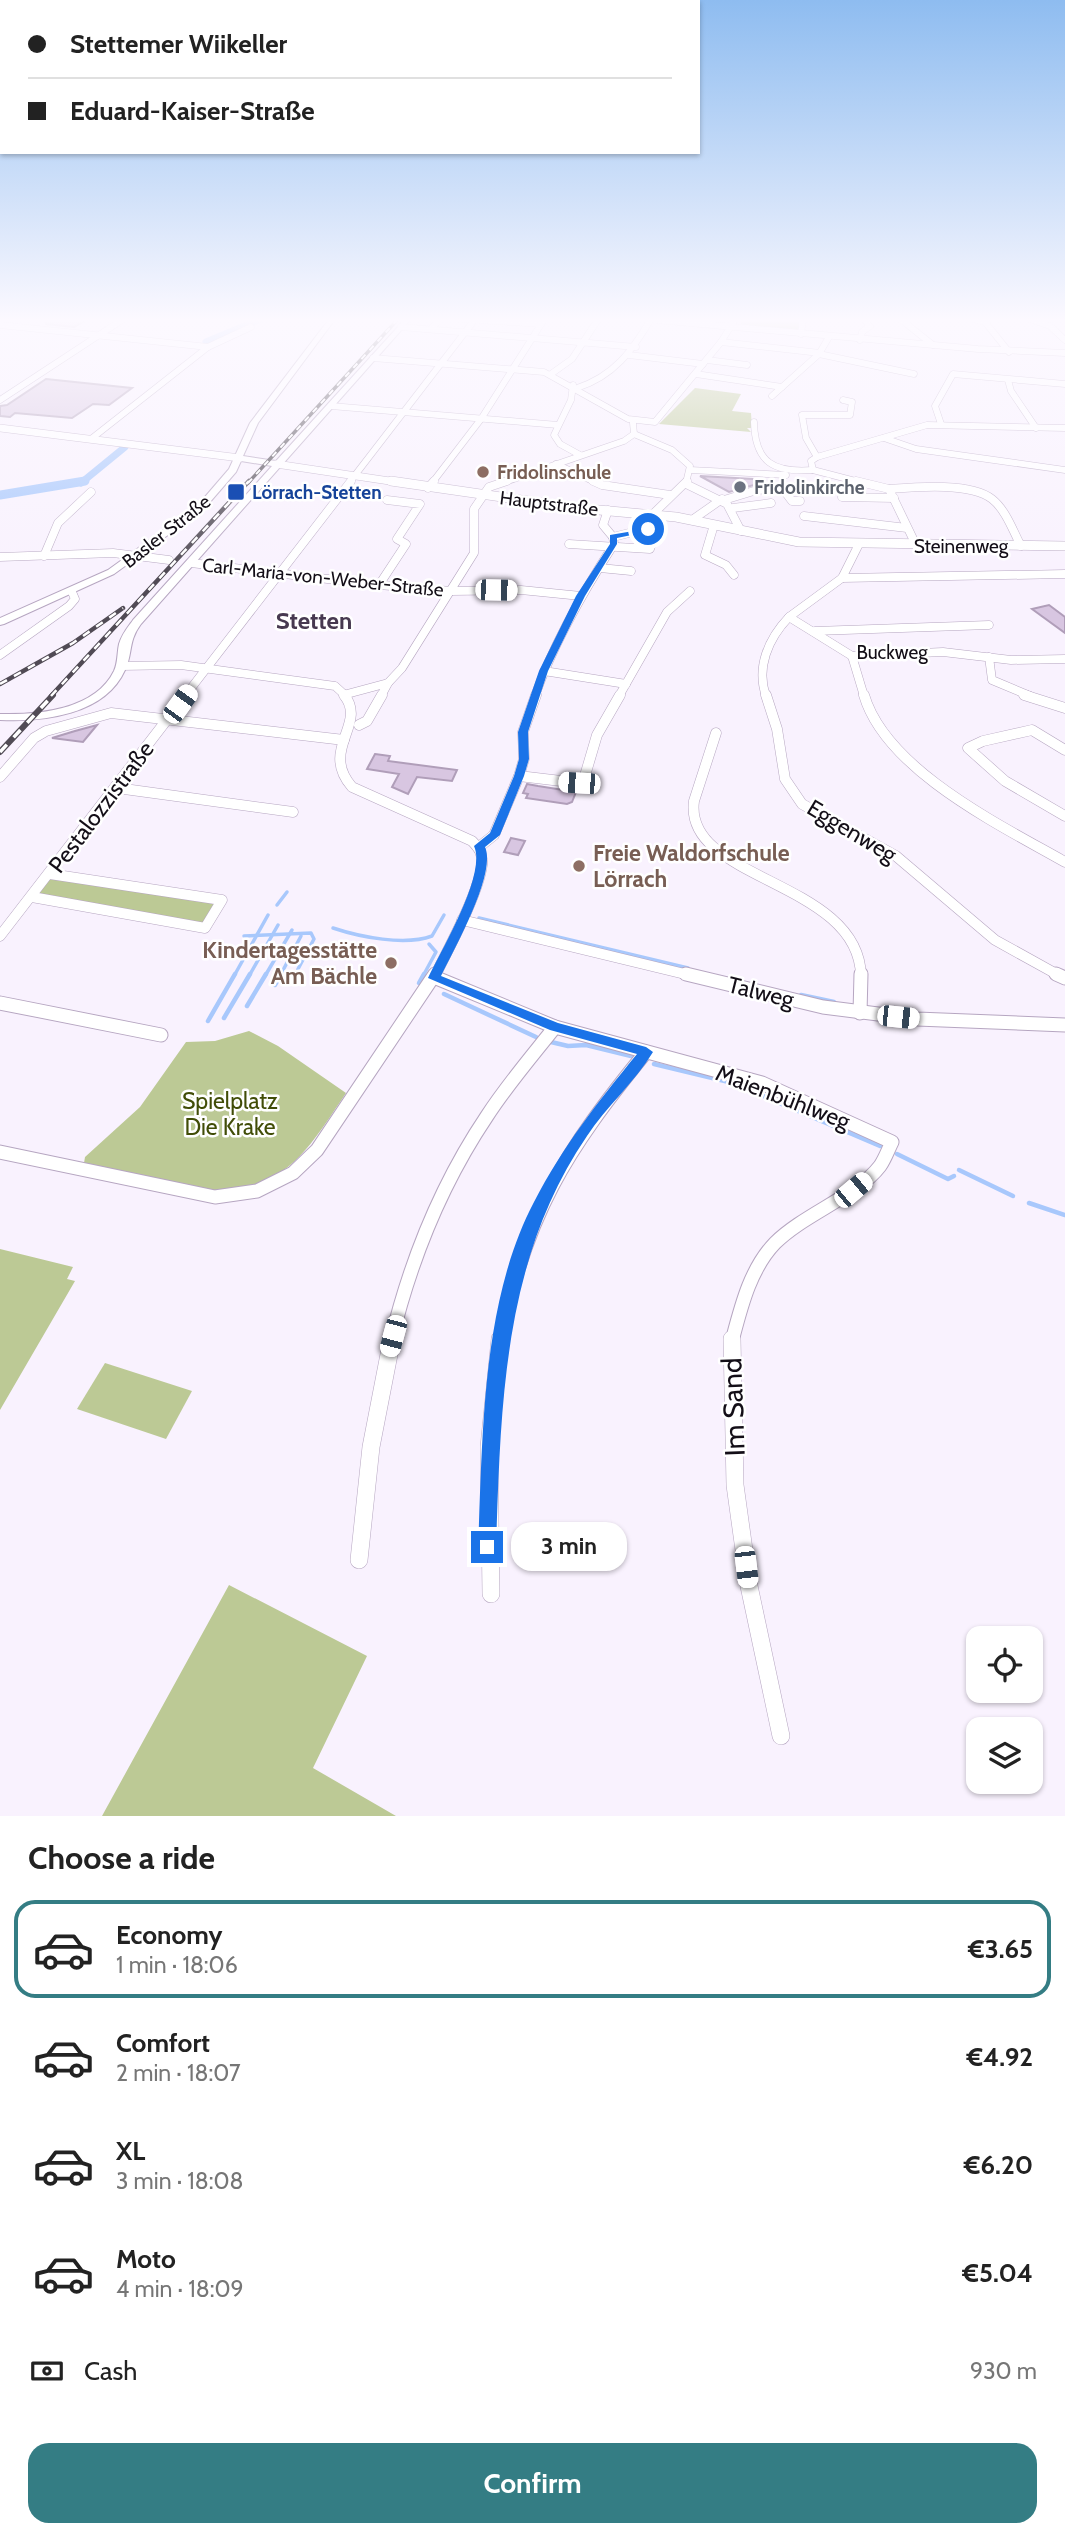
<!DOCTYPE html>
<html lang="en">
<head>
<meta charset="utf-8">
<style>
  :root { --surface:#fff; --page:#f2f2f2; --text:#222; --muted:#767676; --line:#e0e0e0; --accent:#347d84 }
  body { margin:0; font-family:Cabin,sans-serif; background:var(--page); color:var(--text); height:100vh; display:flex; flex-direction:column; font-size:26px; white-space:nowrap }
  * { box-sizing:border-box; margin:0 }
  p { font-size:23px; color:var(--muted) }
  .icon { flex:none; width:38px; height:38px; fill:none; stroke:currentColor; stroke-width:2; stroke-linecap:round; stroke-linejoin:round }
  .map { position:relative; height:1816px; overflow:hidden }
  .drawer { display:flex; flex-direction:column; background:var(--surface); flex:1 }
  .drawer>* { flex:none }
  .hud { position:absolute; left:0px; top:0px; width:700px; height:154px; box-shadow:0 2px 5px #0004; display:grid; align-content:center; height:154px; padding:0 28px; background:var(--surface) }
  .fabs { position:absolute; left:966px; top:1626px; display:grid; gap:14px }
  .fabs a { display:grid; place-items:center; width:77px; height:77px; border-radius:14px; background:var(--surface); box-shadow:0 2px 5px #0004; font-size:35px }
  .end { position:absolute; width:32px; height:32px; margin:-16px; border:9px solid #1a73e8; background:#fff; box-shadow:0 0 0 4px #fff }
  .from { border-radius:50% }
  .bubble { position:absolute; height:49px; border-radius:21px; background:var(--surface); box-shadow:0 2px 5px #0004; font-size:23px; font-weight:800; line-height:49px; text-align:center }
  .car { position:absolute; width:21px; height:42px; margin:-21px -10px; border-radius:9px; box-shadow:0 0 5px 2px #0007; background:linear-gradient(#fff 24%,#345 0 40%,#fff 0 76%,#345 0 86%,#fff 0) }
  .hud b { display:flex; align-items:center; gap:24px; height:66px; font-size:26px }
  .hud b+b { border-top:2px solid var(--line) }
  .hud i { width:18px; height:18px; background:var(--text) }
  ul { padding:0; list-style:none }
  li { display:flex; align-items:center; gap:21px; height:98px; margin:0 14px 10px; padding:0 14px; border:4px solid transparent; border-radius:21px }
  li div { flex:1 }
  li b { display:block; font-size:26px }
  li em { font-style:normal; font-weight:800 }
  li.on { border-color:var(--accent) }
  li>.icon { width:63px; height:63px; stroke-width:1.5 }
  h2 { padding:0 28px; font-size:32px; line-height:84px }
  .pay { display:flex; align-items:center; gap:18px; height:77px; padding:0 28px; font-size:26px }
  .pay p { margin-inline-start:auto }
  .primary-button { display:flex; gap:14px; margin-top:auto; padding:14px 28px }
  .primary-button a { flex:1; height:80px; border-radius:21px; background:var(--accent); color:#fff; font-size:28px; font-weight:800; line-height:80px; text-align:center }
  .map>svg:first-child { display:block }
</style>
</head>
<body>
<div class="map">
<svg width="1065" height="1816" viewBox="0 0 1065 1816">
  <rect width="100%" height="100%" fill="#f9f2fe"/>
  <g fill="#bcc995">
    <path d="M 741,318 L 801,318 L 800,332 L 741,326 Z"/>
    <path d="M 695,388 L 741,394 L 732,411 L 751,413 L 752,428 L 747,428 L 751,432 L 659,424 Z"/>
    <path d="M 50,874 L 222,900 L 205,928 L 32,897 Z"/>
    <path d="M 249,1031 L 278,1046 L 346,1093 C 309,1148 285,1193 210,1190 L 84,1163 L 85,1157 L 140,1107 L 186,1042 L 215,1041 Z"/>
    <path d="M 0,1249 L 73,1267 L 67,1279 L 75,1281 L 0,1410 Z"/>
    <path d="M 105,1363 L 192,1391 L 166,1439 L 77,1409 Z"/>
    <path d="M 229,1585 L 367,1656 L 313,1768 L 396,1816 L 102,1816 Z"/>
  </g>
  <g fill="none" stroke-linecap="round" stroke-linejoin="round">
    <g stroke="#a8c8fc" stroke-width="3.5">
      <path d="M 277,905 L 287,892"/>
      <path d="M 479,918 L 688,968"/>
      <path d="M 333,928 C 360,937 405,946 432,936 L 444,915"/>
      <path d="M 244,936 L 311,933 L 314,939 L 298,969"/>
      <path d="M 234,976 L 268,915"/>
      <path d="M 249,976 L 278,925"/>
      <path d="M 265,976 L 292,930"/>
      <path d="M 280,976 L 301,936"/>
      <path d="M 423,976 L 436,952 L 429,944"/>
    </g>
    <g stroke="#a8c8fc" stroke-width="4.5">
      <path d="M 419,983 L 424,974"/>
      <path d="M 275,985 L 281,974"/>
      <path d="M 444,994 L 536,1037"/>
      <path d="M 801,995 L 834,1002"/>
      <path d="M 247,1006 L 266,974"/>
      <path d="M 224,1018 L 250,974"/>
      <path d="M 208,1021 L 235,974"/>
      <path d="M 551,1042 L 568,1046 L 586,1045 L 631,1056"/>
      <path d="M 654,1064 L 733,1083 L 880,1146"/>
      <path d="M 897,1154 L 948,1179 L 954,1176"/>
      <path d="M 959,1170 L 1013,1196"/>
      <path d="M 1029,1203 L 1065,1215"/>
    </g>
    <g stroke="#a8c8fc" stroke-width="7">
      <path d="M 206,342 L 263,318"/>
      <path d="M 81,483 L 125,447"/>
    </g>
    <path stroke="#a8c8fc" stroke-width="9" d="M 0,495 L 85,481"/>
  </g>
  <g fill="#d8c6e1" stroke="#b09eb9" stroke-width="2">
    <path d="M 46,318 L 90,318 L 74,327 L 46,324 Z"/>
    <path d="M 46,379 L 132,388 L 109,405 L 93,404 L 72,418 L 15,413 L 10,417 L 0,416 L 0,406 L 7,405 Z"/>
    <path d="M 700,476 L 753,479 L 761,483 L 729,492 Z"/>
    <path d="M 1049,605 L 1065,617 L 1065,633 L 1032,609 Z"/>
    <path d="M 97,725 L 83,742 L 52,738 L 75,731 Z"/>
    <path d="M 375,754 L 390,756 L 388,761 L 457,770 L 452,781 L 417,777 L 408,794 L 392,787 L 399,774 L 367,769 Z"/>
    <path d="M 527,784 L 538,786 L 576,792 L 572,802 L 567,804 L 526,798 L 528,794 L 523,793 Z"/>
    <path d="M 511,838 L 525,841 L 518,855 L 504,852 Z"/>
  </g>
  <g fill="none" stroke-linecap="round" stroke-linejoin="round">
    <defs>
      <g id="minor-far4">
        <path d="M 450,318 L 541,324"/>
        <path d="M 635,318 L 978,349 L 1065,353"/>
        <path d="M 899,318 L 933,345"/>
        <path d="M 970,318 L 985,322 L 1009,352"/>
        <path d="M 1027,318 L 1050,326 L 1065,340"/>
        <path d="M 0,325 L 208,347"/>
        <path d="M 401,327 L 636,347"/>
        <path d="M 431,329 L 441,318"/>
        <path d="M 801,334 L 803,318"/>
        <path d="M 860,340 L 862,332 L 870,326 L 862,318"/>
        <path d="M 721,342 L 820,353"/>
        <path d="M 819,354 L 914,374"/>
        <path d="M 629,355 L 703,364"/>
        <path d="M 373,358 L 544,372 L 628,419 L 655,422 L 721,342 L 736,318"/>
        <path d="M 707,360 L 747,365"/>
        <path d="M 551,374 L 572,359 L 599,318"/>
        <path d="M 696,374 L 782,387"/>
        <path d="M 1008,380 L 1011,391 L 1036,428"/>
        <path d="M 573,385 L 571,400 L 554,435 L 560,444 L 580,455"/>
        <path d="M 577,388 C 614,376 632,351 651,319"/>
        <path d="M 772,396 L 819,354 L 829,337"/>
        <path d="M 0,400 L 125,318"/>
        <path d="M 331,406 L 558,425"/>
        <path d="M 754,422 C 755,463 774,473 813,470"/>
        <path d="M 941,424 L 935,406 L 953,374 L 1065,384"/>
        <path d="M 634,434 L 672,450 L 690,466 L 686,483"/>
        <path d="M 884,438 L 916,449 L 1065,470"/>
        <path d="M 91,439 L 208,347 L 251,327"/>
        <path d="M 817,457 L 806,438 L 802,415 L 850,415 L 852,402 L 843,400"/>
        <path d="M 556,464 L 597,483"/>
        <path d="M 690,470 L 786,475"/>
        <path d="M 813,470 L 811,461 L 817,457 L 927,425 L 1065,428"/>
        <path d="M 813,470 L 863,483"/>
        <path d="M 349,483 L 476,318"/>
        <path d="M 432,483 L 481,419 L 545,318"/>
        <path d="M 502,483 L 624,441 L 634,434 L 633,423"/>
      </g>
      <g id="minor-far3">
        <path d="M 593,481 L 602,485 L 670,495"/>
        <path d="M 856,481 L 889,489 L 916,545"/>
        <path d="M 686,484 L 727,504 L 741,531"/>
        <path d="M 428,488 L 434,481"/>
        <path d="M 783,489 L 792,501 L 800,501"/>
        <path d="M 889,489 C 915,487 971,482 992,499 C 1006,510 1013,531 1021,546"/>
        <path d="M 842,497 L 894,498"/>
        <path d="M 724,500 L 757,490 L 794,487"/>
        <path d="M 733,508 L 771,503"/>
        <path d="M 608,510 L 603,525 L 613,537"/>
        <path d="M 653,514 L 687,481"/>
        <path d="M 804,516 L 907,528"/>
        <path d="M 692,520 L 722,499"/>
        <path d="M 714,525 L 705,555 L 726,565 L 734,575"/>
        <path d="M 613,537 L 653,527"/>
        <path d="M 569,544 L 650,549 C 655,537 653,527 659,515"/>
        <path d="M 858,546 L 842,578 L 789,617 L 852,656 L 943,652 L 1011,660 L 1065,659"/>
        <path d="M 44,556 L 58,523 L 91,492"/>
        <path d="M 0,557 L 113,553 L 169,560"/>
        <path d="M 191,563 L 379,585 L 451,591 L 521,590 L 581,596"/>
        <path d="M 600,568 L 631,571"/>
        <path d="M 842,578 L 1065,574"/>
        <path d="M 379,585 L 406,544 L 397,539 L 420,504 L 387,500"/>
        <path d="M 815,631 L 989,625"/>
        <path d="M 0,655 L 69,606 L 75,599 L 72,592"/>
        <path d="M 852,656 L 864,696"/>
        <path d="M 989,657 L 992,680 L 1030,696"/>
        <path d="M 121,666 L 181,665 L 335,686 L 346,696"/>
        <path d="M 544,671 L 626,684"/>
        <path d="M 347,694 L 388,683 L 402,668 L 474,553 L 474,509 L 489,487 L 507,481"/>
        <path d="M 185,696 L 351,481"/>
        <path d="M 381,696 L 388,683"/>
        <path d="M 535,696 C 554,642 583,592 614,544 L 613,537"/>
        <path d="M 619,696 L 667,612 L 690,591"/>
        <path d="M 766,696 C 756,668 768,639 789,617"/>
      </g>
      <g id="minor-far2">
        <path d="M 344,695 C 368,724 319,749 352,787 L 472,841 C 479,848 483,854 482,865 C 478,895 449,947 435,976"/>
        <path d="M 766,695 L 777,729 L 785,779 L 802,804 L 896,856 L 995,940 L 1060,976"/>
        <path d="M 864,695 C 886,770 1000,825 1065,862"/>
        <path d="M 1024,695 L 1065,708"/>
        <path d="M 359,725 L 367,721 L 382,695"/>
        <path d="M 716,733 L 694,801 C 683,881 859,880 861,976"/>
        <path d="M 1065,750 L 1032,730 L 983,741 L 968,748 L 1005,781 L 1065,816"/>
        <path d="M 519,776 L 578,783 L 584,779 L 597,735 L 620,695"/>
        <path d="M 0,777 L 34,738 L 46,731 L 111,713 L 344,740"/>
        <path d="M 117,788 L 293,812"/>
        <path d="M 479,847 L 494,835 L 519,776 L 524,759 L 523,732 L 536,695"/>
        <path d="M 32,897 L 205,928 L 222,900 L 50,874"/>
        <path d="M 462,920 L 693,976"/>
        <path d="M 0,936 L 186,695"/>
      </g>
      <g id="minor-far1">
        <path d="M 686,974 L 823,1007 L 917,1019 L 1065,1025"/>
        <path d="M 1056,974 L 1065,978"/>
        <path d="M 434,977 L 555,1027 L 762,1083 L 892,1142 C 888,1150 885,1159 880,1166 C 857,1196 804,1214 775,1243 C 750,1269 741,1307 732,1341"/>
        <path d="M 0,1003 L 161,1035"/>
        <path d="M 860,1013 L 861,974"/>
        <path d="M 0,1152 L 215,1197 L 257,1191 L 293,1173 L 317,1150 L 435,974"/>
        <path d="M 391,1341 C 410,1262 442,1183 487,1116 C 507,1085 532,1056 555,1027"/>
        <path d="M 500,1341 C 525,1214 566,1150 646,1052"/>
      </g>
      <g id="minor">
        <path d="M 732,1339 L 735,1485 L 749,1586 L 781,1736"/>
        <path d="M 359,1560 L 371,1447 L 392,1339"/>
        <path d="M 491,1594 L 489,1447 L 500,1339"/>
      </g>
      <g id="tertiary-far1">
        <path d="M 0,428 L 240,458"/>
        <path d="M 276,464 L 403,483"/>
      </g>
      <path id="tertiary" d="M 391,481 L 577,508 L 676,517 L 799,542 L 1065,546"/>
      <path id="secondary" d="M 330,318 L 336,318 L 258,423 L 243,456 L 276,461 L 406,318 L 412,318 L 141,624 C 128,641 133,653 125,670 C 105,715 43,722 0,720 L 0,714 C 38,715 95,710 114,671 C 118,662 117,653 119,644 C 122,634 128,627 133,620 L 272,466 L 241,461 L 236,472 L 204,509 L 114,574 L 4,624 L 0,625 L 0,618 L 108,570 L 198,505 L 229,469 L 250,423 Z"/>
    </defs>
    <use href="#minor-far4" stroke="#b6a6c1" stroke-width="7"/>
    <use href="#minor-far3" stroke="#b6a6c1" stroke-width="9"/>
    <use href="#minor-far2" stroke="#b6a6c1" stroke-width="11"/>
    <use href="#minor-far1" stroke="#b6a6c1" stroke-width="15"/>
    <use href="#minor" stroke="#b6a6c1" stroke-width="18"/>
    <use href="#tertiary-far1" stroke="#b6a6c1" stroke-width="8"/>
    <use href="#tertiary" stroke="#b6a6c1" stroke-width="10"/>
    <use href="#secondary" stroke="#b6a6c1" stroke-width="2"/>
    <use href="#minor-far4" stroke="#fff" stroke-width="6"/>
    <use href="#minor-far3" stroke="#fff" stroke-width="8"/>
    <use href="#minor-far2" stroke="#fff" stroke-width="10"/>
    <use href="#minor-far1" stroke="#fff" stroke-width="13"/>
    <use href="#minor" stroke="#fff" stroke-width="17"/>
    <use href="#tertiary-far1" stroke="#fff" stroke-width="7"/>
    <use href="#tertiary" stroke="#fff" stroke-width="9"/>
    <use href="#secondary" fill="#fff" fill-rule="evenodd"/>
    <defs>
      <path id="rail-far2" d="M 248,483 L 399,318"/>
      <g id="rail-far1">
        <path d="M 0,684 L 73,643 L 123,608"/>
        <path d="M 51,696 L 249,481"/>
      </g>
      <path id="rail" d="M 0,752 L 53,695"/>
    </defs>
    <use href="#rail-far2" stroke="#514b55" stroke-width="3.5"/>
    <use href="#rail-far1" stroke="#514b55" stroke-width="4.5"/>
    <use href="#rail" stroke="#514b55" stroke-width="6"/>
    <use href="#rail-far2" stroke="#fff" stroke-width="2" stroke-dasharray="6" stroke-linecap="butt"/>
    <use href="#rail-far1" stroke="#fff" stroke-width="2.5" stroke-dasharray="8" stroke-linecap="butt"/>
    <use href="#rail" stroke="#fff" stroke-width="3.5" stroke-dasharray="10" stroke-linecap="butt"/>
  </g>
  <linearGradient id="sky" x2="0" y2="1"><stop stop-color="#8ebcf0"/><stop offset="0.56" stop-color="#fcf9ff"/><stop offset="1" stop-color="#fcf9ff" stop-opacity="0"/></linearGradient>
  <rect width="1065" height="572" fill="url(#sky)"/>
  <path fill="#1a73e8" d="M 651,528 L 651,531 L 617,538 L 617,544 L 585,596 L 548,671 L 528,732 L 529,759 L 524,776 L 500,835 L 485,847 C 497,873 454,949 441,976 L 558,1023 L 646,1047 L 653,1052 C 635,1082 606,1107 587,1136 C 503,1259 501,1403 496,1547 L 494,1553 L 487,1556 L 481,1553 L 478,1547 C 483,1436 481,1303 534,1202 C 563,1146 597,1103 637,1054 L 550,1030 L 428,978 C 441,950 487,874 474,846 L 490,833 L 514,776 L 519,759 L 518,732 L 539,671 L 576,596 L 610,544 L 610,535 Z"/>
  <g fill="#8d6e63" stroke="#fff" stroke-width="2.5">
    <circle cx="483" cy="472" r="7"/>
    <circle cx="579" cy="866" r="7"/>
    <circle cx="391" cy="963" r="7"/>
  </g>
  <circle fill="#6b7280" stroke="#fff" stroke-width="2.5" cx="740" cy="487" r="7"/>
  <rect fill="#1a4fb4" stroke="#fff" stroke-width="2.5" x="227" y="483" width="18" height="18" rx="3.5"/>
  <g text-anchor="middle" stroke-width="5" stroke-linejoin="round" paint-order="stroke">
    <g font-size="19" font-weight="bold" fill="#785e54" stroke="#fff" text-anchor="start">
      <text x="497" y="479">Fridolinschule</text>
    </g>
    <g font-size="19" font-weight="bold" fill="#5b616d" stroke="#fff" text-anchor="start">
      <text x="754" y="494">Fridolinkirche</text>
    </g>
    <g font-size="19" font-weight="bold" fill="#164399" stroke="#fff" text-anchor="start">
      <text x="252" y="499">Lörrach-Stetten</text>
    </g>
    <g font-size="19" fill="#130e17" stroke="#fff">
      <text transform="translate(549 503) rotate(7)" y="7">Hauptstraße</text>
      <text transform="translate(166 531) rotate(-38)" y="7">Basler Straße</text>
      <text x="961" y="553">Steinenweg</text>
      <text transform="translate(323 577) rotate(6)" y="7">Carl-Maria-von-Weber-Straße</text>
      <text x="892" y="659">Buckweg</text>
    </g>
    <g font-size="23" fill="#130e17" stroke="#fff">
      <text transform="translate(101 807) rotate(-53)" y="8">Pestalozzistraße</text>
      <text transform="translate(852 831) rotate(31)" y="8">Eggenweg</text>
      <text transform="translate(761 992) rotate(14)" y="8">Talweg</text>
      <text transform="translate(783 1097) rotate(21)" y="8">Maienbühlweg</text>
    </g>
    <g font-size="23" font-weight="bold" fill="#785e54" stroke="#fff" text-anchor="start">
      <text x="593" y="861">Freie Waldorfschule<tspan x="593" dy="26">Lörrach</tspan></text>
      <text x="377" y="958" text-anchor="end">Kindertagesstätte<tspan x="377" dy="26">Am Bächle</tspan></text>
    </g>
    <g font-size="23" fill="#414d07" stroke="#fff">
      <text x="230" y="1109">Spielplatz<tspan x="230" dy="26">Die Krake</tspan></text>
    </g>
    <g font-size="24" font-weight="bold" fill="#473950" stroke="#fff">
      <text x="314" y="629">Stetten</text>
    </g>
    <g font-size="28" fill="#130e17" stroke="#fff">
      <text transform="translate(733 1407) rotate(-92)" y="10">Im Sand</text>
    </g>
  </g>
</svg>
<div class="fabs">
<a><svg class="icon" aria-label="locate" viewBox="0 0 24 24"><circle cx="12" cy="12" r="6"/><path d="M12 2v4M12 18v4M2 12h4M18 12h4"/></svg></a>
<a><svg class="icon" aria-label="layers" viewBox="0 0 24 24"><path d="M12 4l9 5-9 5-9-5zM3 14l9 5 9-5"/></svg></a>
</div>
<i class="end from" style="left:648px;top:529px"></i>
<i class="end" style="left:487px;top:1547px"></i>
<div class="bubble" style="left:511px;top:1522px;width:116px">3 min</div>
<i class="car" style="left:496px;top:590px;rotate:91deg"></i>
<i class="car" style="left:180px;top:704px;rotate:36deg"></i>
<i class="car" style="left:579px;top:783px;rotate:273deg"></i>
<i class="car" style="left:898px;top:1017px;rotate:96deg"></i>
<i class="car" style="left:853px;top:1190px;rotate:50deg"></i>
<i class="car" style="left:393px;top:1336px;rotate:195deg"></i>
<i class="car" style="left:746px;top:1567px;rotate:173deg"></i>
<div class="hud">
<b><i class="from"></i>Stettemer Wiikeller</b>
<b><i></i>Eduard-Kaiser-Straße</b>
</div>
</div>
<section class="drawer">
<h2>Choose a ride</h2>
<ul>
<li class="on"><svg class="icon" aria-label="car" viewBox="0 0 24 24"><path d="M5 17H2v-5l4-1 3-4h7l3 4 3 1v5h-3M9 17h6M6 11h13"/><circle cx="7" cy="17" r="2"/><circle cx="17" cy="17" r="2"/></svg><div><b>Economy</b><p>1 min · 18:06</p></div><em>€3.65</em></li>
<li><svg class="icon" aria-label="car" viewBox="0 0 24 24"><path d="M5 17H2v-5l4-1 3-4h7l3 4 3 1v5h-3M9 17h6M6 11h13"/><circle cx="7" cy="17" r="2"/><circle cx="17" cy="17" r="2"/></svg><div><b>Comfort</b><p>2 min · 18:07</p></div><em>€4.92</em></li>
<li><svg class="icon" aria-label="car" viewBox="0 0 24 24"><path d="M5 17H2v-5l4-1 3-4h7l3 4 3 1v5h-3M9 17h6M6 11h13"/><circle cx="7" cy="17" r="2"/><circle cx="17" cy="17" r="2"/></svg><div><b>XL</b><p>3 min · 18:08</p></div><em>€6.20</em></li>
<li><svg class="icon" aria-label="car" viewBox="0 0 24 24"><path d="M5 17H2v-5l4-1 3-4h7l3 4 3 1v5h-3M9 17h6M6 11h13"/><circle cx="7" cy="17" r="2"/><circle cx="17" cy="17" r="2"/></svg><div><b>Moto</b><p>4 min · 18:09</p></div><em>€5.04</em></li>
</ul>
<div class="pay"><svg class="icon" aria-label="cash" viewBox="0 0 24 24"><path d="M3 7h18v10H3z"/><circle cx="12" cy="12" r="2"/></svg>Cash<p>930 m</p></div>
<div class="primary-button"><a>Confirm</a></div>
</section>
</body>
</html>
